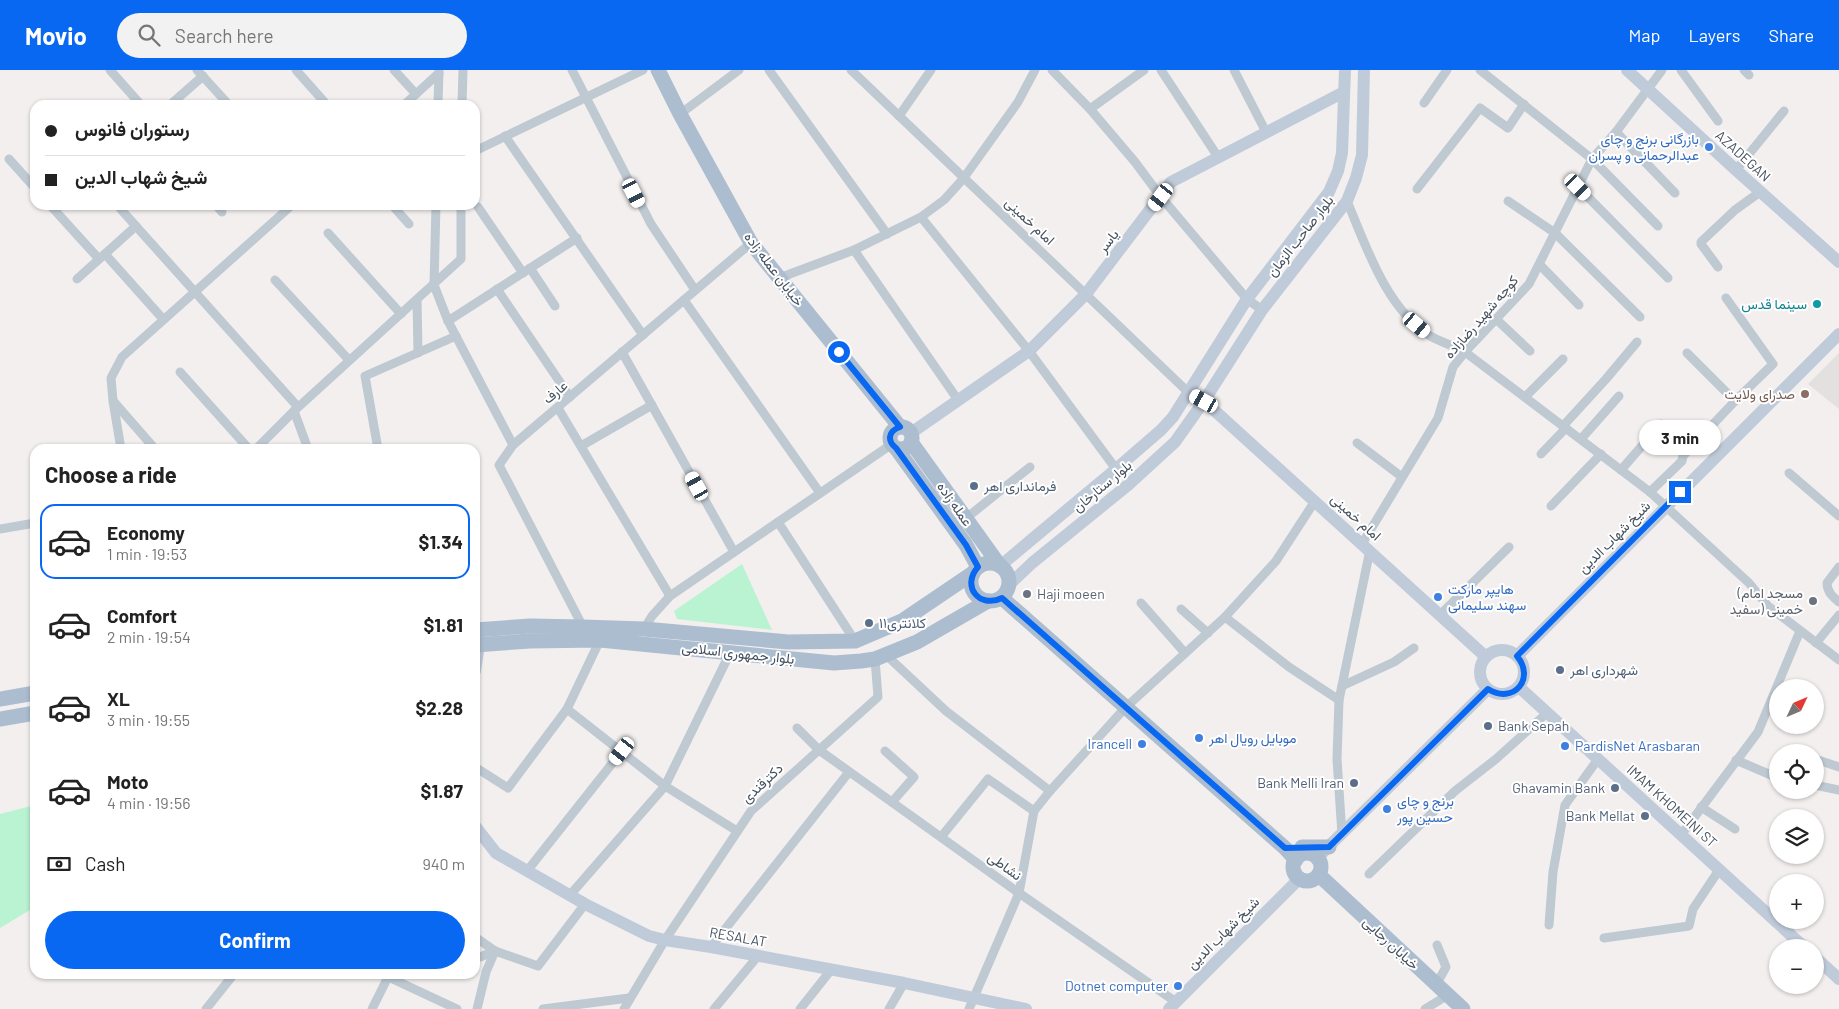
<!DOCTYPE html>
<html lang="en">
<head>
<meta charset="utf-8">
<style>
  :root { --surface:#fff; --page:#f2f2f2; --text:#222; --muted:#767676; --line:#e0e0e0; --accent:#0968f2 }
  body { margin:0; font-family:Barlow,Vazirmatn,sans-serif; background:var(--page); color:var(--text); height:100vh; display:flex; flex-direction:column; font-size:19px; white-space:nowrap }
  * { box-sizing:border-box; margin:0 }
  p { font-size:16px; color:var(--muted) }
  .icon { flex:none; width:28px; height:28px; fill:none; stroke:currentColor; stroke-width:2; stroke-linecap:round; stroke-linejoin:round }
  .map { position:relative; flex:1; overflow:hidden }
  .drawer { position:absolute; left:30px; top:374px; width:450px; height:535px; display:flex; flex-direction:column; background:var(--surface); border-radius:15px; box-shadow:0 1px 4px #0004 }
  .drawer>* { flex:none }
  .banner { position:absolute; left:30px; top:30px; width:450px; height:110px; border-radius:15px; box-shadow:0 1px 4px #0004; display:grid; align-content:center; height:110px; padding:0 15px; background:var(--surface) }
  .needle { width:32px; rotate:46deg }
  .fabs { position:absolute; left:1769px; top:609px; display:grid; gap:10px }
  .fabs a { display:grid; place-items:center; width:55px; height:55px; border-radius:50%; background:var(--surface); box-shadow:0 1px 4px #0004; font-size:25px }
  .end { position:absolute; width:22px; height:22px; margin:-11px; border:6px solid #0968f2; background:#fff; box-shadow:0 0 0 2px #fff }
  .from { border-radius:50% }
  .bubble { position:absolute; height:35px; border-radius:18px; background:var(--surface); box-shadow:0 1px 4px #0004; font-size:16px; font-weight:700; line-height:35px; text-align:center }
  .car { position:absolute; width:15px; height:30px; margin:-15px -8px; border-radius:6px; box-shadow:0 0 4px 1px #0007; background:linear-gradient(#fff 24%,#345 0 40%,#fff 0 76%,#345 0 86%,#fff 0) }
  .banner b { display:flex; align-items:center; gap:18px; height:48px; font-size:19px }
  .banner b+b { border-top:1px solid var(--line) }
  .banner i { width:12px; height:12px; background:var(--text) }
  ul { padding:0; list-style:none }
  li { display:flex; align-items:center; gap:15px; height:75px; margin:0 10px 8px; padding:0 5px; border:2px solid transparent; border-radius:15px }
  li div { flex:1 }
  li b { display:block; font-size:19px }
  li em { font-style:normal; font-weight:700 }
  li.on { border-color:var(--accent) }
  li>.icon { width:45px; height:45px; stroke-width:1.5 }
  h2 { padding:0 15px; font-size:22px; line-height:60px }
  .pay { display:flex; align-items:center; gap:12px; height:55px; padding:0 15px; font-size:19px }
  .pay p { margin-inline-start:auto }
  .action { display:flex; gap:10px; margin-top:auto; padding:10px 15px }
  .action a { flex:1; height:58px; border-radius:30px; background:var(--accent); color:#fff; font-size:20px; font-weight:700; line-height:58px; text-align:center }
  header { display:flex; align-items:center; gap:30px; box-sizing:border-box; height:70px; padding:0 25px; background:var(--accent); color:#fff }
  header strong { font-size:24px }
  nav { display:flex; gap:28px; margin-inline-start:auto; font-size:18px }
  .search { width:350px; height:45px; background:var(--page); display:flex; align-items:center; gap:12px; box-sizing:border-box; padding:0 18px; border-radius:28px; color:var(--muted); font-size:19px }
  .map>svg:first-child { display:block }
</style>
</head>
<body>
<header>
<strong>Movio</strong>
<div class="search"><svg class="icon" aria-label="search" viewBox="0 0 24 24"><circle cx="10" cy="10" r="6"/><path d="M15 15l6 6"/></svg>Search here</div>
<nav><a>Map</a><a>Layers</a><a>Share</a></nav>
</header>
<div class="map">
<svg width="1839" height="939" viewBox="0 0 1839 939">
  <rect width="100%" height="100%" fill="#f2efee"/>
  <path fill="#e3e0e0" d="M 1839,283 L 1839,339 L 1808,314 Z"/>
  <g fill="#b9f3d1">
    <path d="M 742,494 L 772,560 L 677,549 L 674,541 Z"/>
    <path d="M 35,735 L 35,837 L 0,858 L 0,744 Z"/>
  </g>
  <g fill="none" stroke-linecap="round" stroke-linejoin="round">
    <g stroke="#bec9d2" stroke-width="9">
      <path d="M 110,0 L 141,35"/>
      <path d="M 197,0 L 229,35"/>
      <path d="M 296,0 L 327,35"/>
      <path d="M 394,0 L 416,24"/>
      <path d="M 572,0 L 651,154 L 695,220"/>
      <path d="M 769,0 L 887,164"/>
      <path d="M 851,0 L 1189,323"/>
      <path d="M 1052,0 L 1090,39 L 1135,92 L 1161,127 L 1247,229 L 1262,240"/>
      <path d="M 1161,0 L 1218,87"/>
      <path d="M 1234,0 L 1266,62"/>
      <path d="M 1480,0 L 1592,89 L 1658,156"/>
      <path d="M 1681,0 L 1718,51"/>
      <path d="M 1744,0 L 1749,5"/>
      <path d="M 1424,33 L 1447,0"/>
      <path d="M 170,35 L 203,6"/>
      <path d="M 404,35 L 439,3"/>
      <path d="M 438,35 L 439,0"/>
      <path d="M 462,35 L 463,0"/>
      <path d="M 1090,39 L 1144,0"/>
      <path d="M 680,44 L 739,0"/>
      <path d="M 899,46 L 931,0"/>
      <path d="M 1616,62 L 1675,123"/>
      <path d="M 505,66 L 643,265"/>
      <path d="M 475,81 L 643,0"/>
      <path d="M 9,89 L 35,118"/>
      <path d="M 1736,100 L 1784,41"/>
      <path d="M 1578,117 L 1668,208"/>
      <path d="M 1417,119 L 1480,38 L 1508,58 L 1524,34"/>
      <path d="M 1347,131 C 1366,176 1386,238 1430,266 C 1441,272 1454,276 1465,282 L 1650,422 L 1749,513 L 1768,536 L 1839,590"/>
      <path d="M 1508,131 L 1555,163 L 1640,247"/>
      <path d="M 50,135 L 99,189"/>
      <path d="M 117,135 L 298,337"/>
      <path d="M 216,135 L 222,142"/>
      <path d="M 392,135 L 409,154"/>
      <path d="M 436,135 L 434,215 L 448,251 L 513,375"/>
      <path d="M 478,137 L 523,203"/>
      <path d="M 921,147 L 1029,281 L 1116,399"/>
      <path d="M 328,163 L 401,244"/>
      <path d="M 854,180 L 958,330"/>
      <path d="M 105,184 L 163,249"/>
      <path d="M 1540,195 L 1579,235"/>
      <path d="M 1718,197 L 1701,174 L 1701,172 L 1735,140 L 1760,122"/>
      <path d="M 530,198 L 555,236"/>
      <path d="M 779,208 L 854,180 L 921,147 L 944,130 L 963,109 L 1018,32 L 1035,0"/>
      <path d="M 77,209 L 136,156"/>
      <path d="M 275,210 L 349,290"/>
      <path d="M 497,219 L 570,327"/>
      <path d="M 1726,228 L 1773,294 L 1735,331"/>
      <path d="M 417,230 L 418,283"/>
      <path d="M 684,230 L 820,423"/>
      <path d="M 1496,249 L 1530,281"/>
      <path d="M 448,251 L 577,168"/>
      <path d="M 622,282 L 734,482"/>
      <path d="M 180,302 L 249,379"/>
      <path d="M 1525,327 L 1563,289"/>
      <path d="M 114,332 L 155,379"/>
      <path d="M 558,338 L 670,526"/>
      <path d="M 294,341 L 308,379"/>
      <path d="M 1563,356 L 1606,309 L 1637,272"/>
      <path d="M 1581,369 L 1619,326"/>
      <path d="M 1357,373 L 1402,407"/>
      <path d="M 581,376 L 652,335"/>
      <path d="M 121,379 L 113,331 L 111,308 L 122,287 L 292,135"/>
      <path d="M 256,379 L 294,341 L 461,189 L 461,135"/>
      <path d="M 378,379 L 365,306 L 456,266"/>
      <path d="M 1541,384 L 1566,358"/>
      <path d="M 1621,400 L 1661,354"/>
      <path d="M 1789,403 L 1839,446"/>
      <path d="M 1650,422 L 1682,391 L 1683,386 L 1735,331 L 1687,283"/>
      <path d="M 1551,436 L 1601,384"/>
      <path d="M 965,449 L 1030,397"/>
      <path d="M 778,452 L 855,571"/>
      <path d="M 0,459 L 35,453"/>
      <path d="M 1362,474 L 1438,348 L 1453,297 L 1465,282 L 1529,214 L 1592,89 L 1616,62 L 1662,0"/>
      <path d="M 1839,497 L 1827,513 C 1827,522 1833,527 1839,532"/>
      <path d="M 1141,533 L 1185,583"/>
      <path d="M 1181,539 L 1208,563"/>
      <path d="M 1441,544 L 1509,477"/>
      <path d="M 1225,547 L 1289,597 L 1339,630"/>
      <path d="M 583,557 L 499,395 L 513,375 L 751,173"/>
      <path d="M 644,559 L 652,546 L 670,526 L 892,374"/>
      <path d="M 1816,573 L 1839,545"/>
      <path d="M 885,584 L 946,641 L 1050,721"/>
      <path d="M 1342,616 L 1394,592 L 1414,578"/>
      <path d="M 567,639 L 600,570"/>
      <path d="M 797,658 L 819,680 L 1019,823 L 1176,932"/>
      <path d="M 885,681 L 914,707 L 892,732"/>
      <path d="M 1815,689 L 1839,697"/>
      <path d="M 1736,690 L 1778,708"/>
      <path d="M 475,697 L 508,718 L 567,639 L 665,716 L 737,761"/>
      <path d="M 1815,715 L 1839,720"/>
      <path d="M 1701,737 L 1735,759"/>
      <path d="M 1342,765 L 1337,689 L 1339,630 L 1370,480"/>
      <path d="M 1681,765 L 1758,662 L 1800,561"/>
      <path d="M 941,767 L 988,709 L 1034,741"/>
      <path d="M 527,801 L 622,681"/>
      <path d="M 1369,804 L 1455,721 L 1496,689 L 1547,643"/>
      <path d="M 570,825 L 665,716 L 730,583"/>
      <path d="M 1549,855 L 1553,802 L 1565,735 L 1598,689"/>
      <path d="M 475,867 L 495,881 L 538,896 L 585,834"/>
      <path d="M 1604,868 L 1689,856 L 1693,839 L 1719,800"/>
      <path d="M 711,877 L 849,702"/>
      <path d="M 475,886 L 480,887 L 495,881"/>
      <path d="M 382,904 L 457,939"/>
      <path d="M 1436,915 L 1446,897 L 1437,875"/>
      <path d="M 206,939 L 234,904"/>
      <path d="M 372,939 L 388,907"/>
      <path d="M 477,939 L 486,902 L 495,881"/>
      <path d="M 543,939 L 629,928"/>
      <path d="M 624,939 L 665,870 L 751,741 L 878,627 L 875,589"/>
      <path d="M 714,939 L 758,886"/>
      <path d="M 800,939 L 831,900"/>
      <path d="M 889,939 L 904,913"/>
      <path d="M 969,939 L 1019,823 L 1034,741 L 1050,721 L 1125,638 L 1225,547 L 1276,491 L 1315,431"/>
      <path d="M 1425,939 L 1448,925"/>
    </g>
    <g stroke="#c0cbda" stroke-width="12">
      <path d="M 1627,0 L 1736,100 L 1839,192"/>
      <path d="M 1198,328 L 1204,331 L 1486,587"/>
      <path d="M 911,363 L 1029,281 L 1086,224 L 1171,112 L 1344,22"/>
      <path d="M 1000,496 L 1116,399 L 1161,360 L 1173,347 L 1247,229 L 1329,122 L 1338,101 L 1342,83 L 1345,0"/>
      <path d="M 1009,515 L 1032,493 L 1128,415 L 1175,372 L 1204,331 L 1262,240 L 1347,131 L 1356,108 L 1362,85 L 1364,0"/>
      <path d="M 475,571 L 479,575 L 475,601"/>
      <circle cx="1502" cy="602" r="22"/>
      <path d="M 1517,586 L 1839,264"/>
      <path d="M 1519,617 L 1805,878"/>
      <path d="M 475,756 L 496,783 L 585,834 L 649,866 L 665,870 L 711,877 L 904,913 L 1026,939"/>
      <path d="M 1317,788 L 1488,619"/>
      <path d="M 1815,887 L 1839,909"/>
      <path d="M 1169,939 L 1299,809"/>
    </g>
    <g stroke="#acbdd0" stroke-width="15">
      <path d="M 658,0 L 680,44 L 751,173 L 900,357"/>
      <circle cx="901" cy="368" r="11"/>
      <path d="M 911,372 L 1000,496"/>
      <path d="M 896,378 L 966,475 L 978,497"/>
      <circle cx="990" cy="512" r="19"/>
      <path d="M 1002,528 L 1285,778 L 1296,790"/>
      <path d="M 475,560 L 530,556 L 583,557 L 644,559 L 788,572 L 855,571 L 902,551 L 973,503"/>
      <path d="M 475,575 L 530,571 L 600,570 L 834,593 L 861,591 L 875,589 L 917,572 L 988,531"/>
      <path d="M 0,629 L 35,623"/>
      <path d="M 0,649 L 35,643"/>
      <path d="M 1302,777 L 1329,777"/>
      <circle cx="1307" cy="797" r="14"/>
      <path d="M 1319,805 L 1463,939"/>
    </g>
  </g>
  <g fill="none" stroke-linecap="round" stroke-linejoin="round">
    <path stroke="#0968f2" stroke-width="6" d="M 839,282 L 900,357 C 888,361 887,371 896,378 L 966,475 L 978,497 C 961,516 979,539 1002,528 L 1285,778 L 1329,777 L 1488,619 C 1513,635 1536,609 1517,586 L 1680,422"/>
  </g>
  <g fill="#3f7fe0" stroke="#fff" stroke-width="2">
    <circle cx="1709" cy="77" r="5"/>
    <circle cx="1438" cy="527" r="5"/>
    <circle cx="1199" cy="668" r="5"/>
    <circle cx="1142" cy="674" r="5"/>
    <circle cx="1565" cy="676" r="5"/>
    <circle cx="1387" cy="739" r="5"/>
    <circle cx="1178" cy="916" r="5"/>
  </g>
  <circle fill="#0f9aa8" stroke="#fff" stroke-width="2" cx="1817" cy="234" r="5"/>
  <circle fill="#8d6e63" stroke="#fff" stroke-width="2" cx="1805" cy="324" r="5"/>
  <g fill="#5c6f8a" stroke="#fff" stroke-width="2">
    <circle cx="974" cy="416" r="5"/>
    <circle cx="869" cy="553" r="5"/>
    <circle cx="1560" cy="600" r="5"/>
    <circle cx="1488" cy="656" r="5"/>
    <circle cx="1354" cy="713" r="5"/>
    <circle cx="1615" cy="718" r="5"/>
    <circle cx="1645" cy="746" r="5"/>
  </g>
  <g fill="#6b7280" stroke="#fff" stroke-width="2">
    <circle cx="1027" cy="524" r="5"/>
    <circle cx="1813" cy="531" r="5"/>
  </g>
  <g text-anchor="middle" stroke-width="4" stroke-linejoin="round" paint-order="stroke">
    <g font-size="14" fill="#366cbe" stroke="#fff" text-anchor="start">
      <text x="1699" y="74" text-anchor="end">بازرگانی برنج و چای<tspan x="1699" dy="16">عبدالرحمانی و پسران</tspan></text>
      <text x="1448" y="524">هایپر مارکت<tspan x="1448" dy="16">سهند سلیمانی</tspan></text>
      <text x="1209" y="673">موبایل رویال اهر</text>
      <text x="1132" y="679" text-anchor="end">Irancell</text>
      <text x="1575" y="681">PardisNet Arasbaran</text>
      <text x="1397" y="736">برنج و چای<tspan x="1397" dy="16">حسین پور</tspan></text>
      <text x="1168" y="921" text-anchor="end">Dotnet computer</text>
    </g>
    <g font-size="14" fill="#45515e" stroke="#fff">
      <text transform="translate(1743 86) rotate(42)" y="5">AZADEGAN</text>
      <text transform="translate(1030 151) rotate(43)" y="5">امام خمینی</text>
      <text transform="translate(1300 166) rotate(-52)" y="5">بلوار صاحب الزمان</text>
      <text transform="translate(1108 171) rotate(-52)" y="5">یاسر</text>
      <text transform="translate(774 199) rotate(53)" y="5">خیابان عمله زاده</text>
      <text transform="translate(1481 247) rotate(-49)" y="5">کوچه شهید رضازاده</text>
      <text transform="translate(555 322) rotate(-40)" y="5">عارف</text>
      <text transform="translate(1102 416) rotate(-40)" y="5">بلوار ستارخان</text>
      <text transform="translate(955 434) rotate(55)" y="5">عمله زاده</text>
      <text transform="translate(1356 447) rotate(42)" y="5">امام خمینی</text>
      <text transform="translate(1614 467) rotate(-45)" y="5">شیخ شهاب الدین</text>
      <text transform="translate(738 583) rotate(6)" y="5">بلوار جمهوری اسلامی</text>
      <text transform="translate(762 713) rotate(-43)" y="5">دکترقندی</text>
      <text transform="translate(1672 736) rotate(42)" y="5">IMAM KHOMEINI ST</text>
      <text transform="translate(1005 796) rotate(36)" y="5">نشاطی</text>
      <text transform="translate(1223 863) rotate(-45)" y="5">شیخ شهاب الدین</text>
      <text transform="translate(738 867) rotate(10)" y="5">RESALAT</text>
      <text transform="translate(1391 873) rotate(43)" y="5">خیابان رجایی</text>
    </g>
    <g font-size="14" fill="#0d838f" stroke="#fff" text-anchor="end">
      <text x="1807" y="239">سینما قدس</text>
    </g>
    <g font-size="14" fill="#785e54" stroke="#fff" text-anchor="end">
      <text x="1795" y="329">صدرای ولایت</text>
    </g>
    <g font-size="14" fill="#4e5e75" stroke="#fff" text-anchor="start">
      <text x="984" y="421">فرمانداری اهر</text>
      <text x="879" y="558">کلانتری۱۱</text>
      <text x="1570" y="605">شهرداری اهر</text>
      <text x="1498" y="661">Bank Sepah</text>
      <text x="1344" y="718" text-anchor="end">Bank Melli Iran</text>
      <text x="1605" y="723" text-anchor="end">Ghavamin Bank</text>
      <text x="1635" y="751" text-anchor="end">Bank Mellat</text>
    </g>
    <g font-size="14" fill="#5b616d" stroke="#fff" text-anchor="end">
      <text x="1803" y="528">(مسجد امام<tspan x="1803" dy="16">خمینی (سفید</tspan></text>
      <text x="1037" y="529" text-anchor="start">Haji moeen</text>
    </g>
  </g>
</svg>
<div class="fabs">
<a><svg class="needle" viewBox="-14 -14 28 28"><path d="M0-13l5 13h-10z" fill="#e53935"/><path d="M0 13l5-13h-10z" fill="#767676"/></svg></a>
<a><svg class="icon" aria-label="locate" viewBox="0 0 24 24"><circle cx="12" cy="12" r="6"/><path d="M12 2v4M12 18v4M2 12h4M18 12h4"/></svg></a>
<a><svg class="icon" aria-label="layers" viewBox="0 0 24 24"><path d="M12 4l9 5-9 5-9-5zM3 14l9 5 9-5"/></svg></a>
<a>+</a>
<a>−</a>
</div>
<i class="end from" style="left:839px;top:282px"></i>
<i class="end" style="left:1680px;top:422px"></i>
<div class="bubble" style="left:1639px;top:350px;width:82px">3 min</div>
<i class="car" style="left:1578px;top:117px;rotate:136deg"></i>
<i class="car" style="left:634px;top:123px;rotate:153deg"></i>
<i class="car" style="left:1161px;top:127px;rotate:217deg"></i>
<i class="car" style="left:1417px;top:255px;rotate:130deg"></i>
<i class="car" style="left:1204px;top:331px;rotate:299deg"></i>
<i class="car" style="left:697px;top:416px;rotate:331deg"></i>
<i class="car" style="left:622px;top:681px;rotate:218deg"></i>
<div class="banner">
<b><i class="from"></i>رستوران فانوس</b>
<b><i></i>شیخ شهاب الدین</b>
</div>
<section class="drawer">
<h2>Choose a ride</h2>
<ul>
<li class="on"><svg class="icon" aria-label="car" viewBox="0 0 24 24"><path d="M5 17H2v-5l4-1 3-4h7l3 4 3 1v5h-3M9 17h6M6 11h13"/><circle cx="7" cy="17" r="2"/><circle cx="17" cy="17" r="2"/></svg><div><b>Economy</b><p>1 min · 19:53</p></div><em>$1.34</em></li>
<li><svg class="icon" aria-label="car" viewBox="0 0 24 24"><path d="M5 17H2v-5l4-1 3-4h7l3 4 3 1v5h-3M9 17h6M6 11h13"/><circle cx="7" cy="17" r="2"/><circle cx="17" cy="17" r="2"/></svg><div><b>Comfort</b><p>2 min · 19:54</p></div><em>$1.81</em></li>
<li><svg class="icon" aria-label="car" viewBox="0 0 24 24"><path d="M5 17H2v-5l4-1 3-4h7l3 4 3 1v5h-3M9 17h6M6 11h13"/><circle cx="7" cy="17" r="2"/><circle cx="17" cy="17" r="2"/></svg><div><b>XL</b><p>3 min · 19:55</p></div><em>$2.28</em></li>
<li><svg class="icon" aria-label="car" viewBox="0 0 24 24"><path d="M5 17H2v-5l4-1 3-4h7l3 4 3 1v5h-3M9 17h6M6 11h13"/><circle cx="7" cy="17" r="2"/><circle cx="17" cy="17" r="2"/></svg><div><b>Moto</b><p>4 min · 19:56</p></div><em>$1.87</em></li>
</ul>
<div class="pay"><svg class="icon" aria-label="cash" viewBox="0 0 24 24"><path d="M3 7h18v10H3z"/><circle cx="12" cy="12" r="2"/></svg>Cash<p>940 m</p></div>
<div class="action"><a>Confirm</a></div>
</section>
</div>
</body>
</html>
